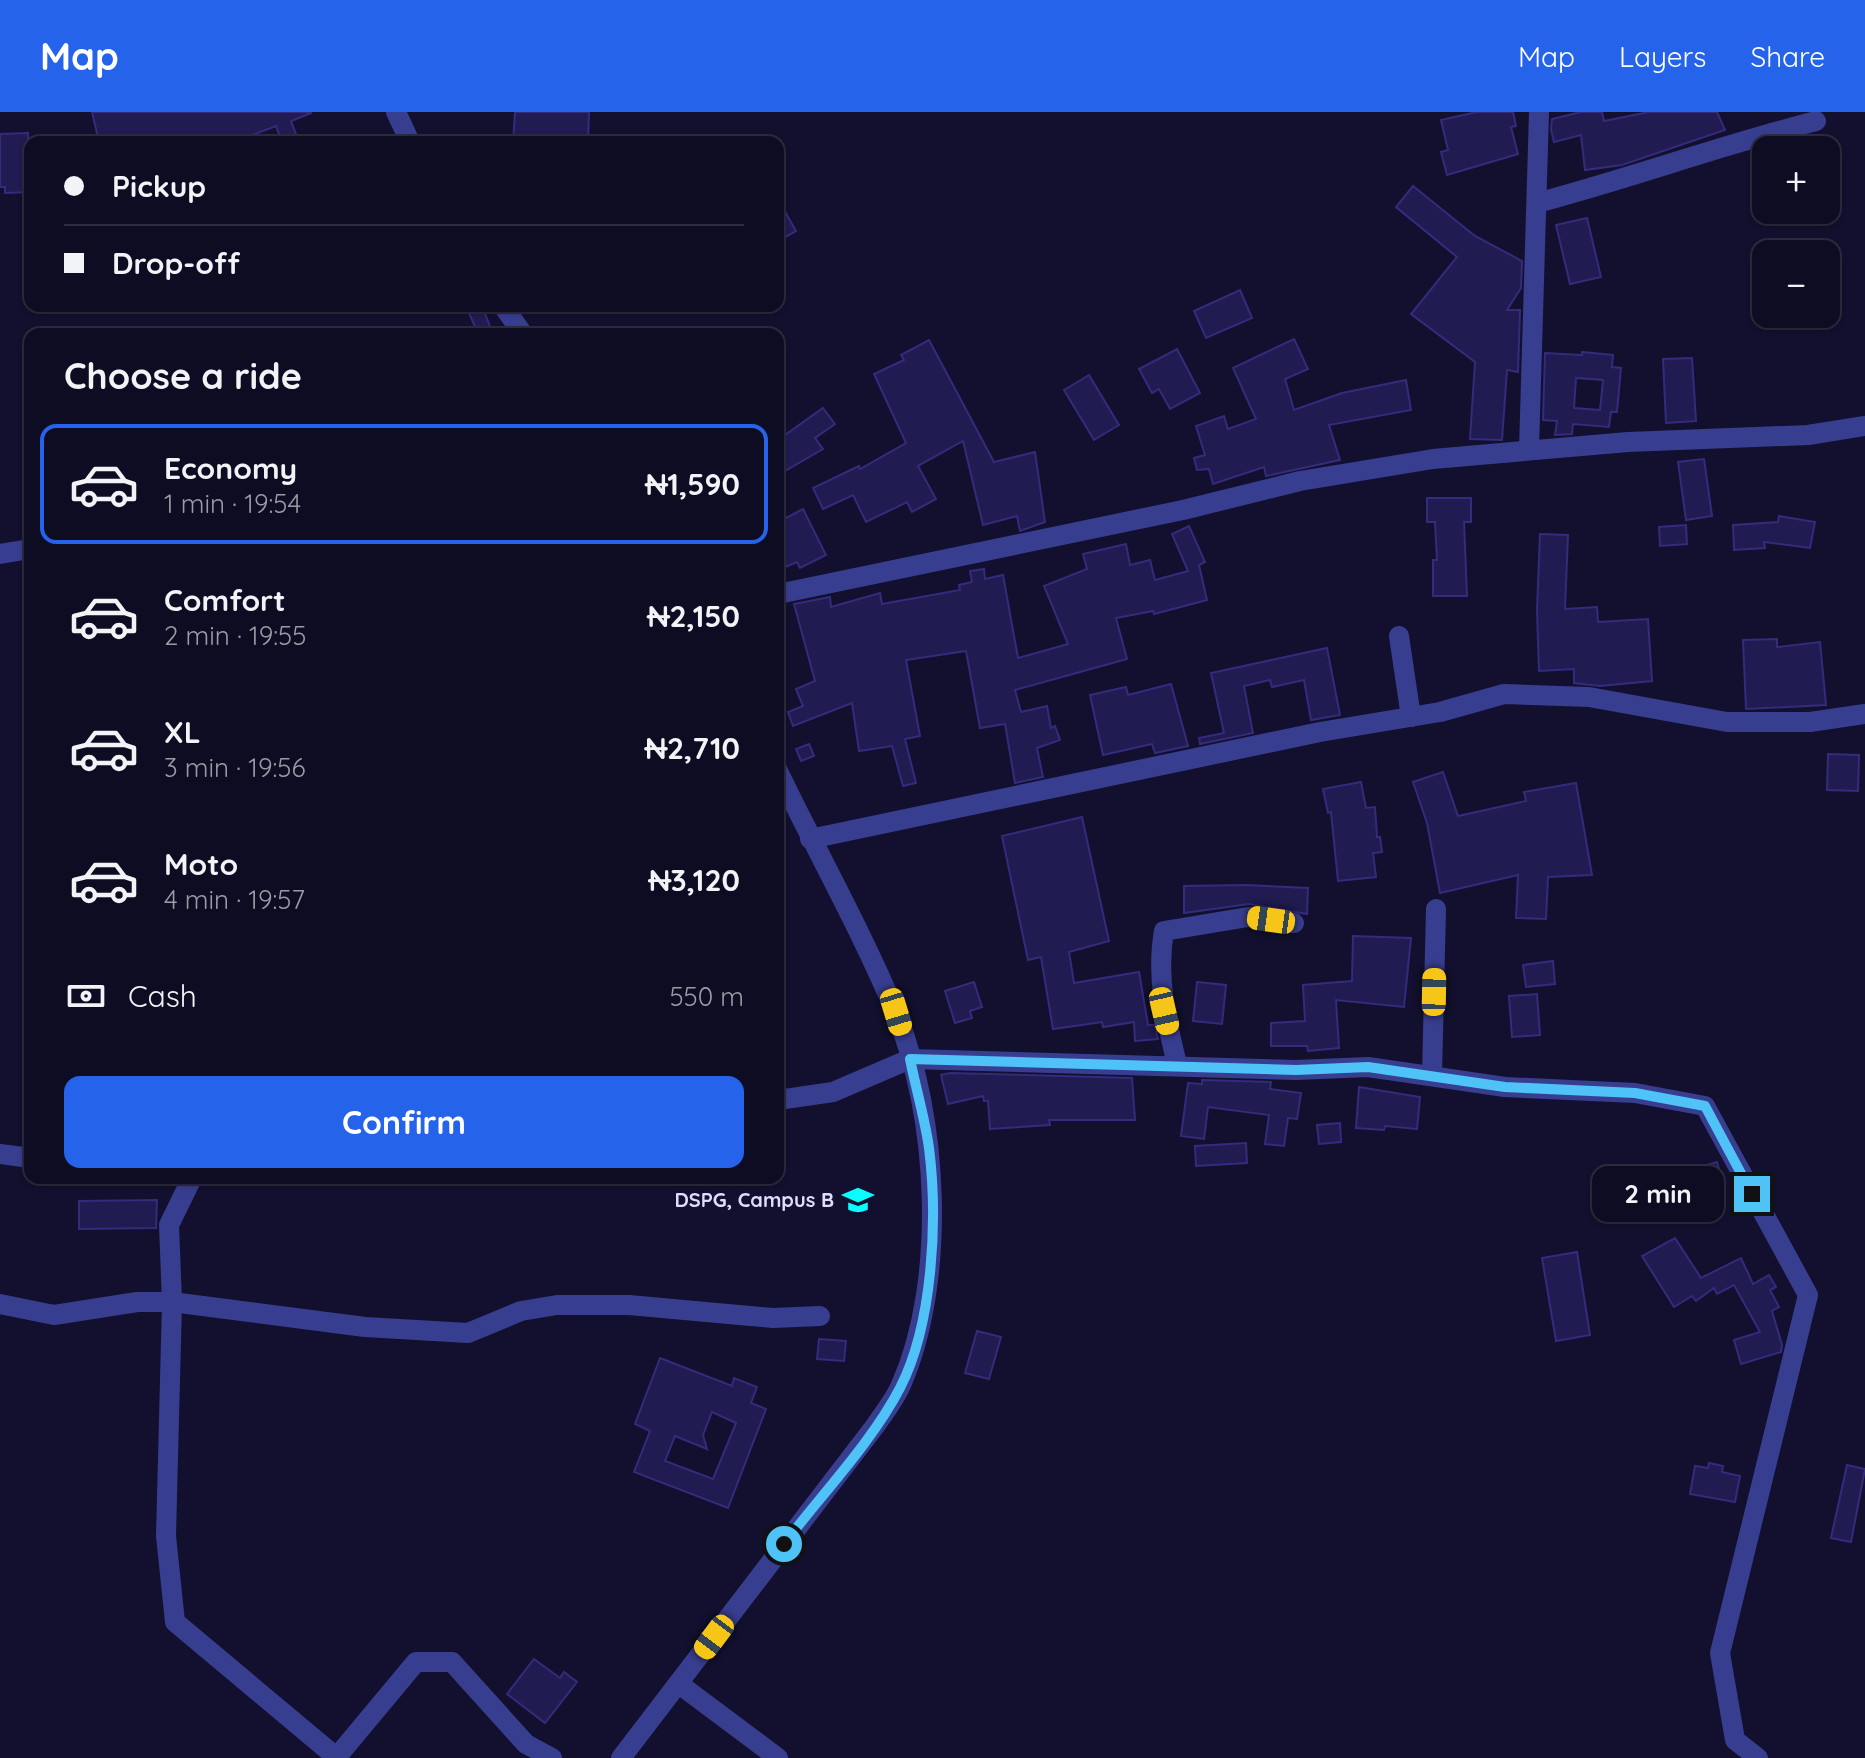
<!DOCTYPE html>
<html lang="en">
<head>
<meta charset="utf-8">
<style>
  :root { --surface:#0e0c22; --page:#1c1a2f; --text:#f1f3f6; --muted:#9b9ba5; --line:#2e2c40; --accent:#2563eb }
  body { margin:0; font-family:Quicksand,sans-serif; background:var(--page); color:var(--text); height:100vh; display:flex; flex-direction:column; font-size:30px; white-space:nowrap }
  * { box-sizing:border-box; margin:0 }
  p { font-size:26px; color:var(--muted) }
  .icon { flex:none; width:44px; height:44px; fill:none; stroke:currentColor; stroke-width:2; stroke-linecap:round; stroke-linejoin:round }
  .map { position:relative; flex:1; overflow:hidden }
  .side { position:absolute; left:24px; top:216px; width:760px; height:856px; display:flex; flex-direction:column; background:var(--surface); border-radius:16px; box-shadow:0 2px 6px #0004,0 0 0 2px var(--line) }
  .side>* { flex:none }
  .guide { position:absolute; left:24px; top:24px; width:760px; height:176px; border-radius:16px; box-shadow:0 2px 6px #0004,0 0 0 2px var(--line); display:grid; align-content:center; height:176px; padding:0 40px; background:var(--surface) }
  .fabs { position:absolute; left:1752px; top:24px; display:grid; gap:16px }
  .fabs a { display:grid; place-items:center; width:88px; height:88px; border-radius:16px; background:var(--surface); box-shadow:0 2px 6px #0004,0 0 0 2px var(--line); font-size:40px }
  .end { position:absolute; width:36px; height:36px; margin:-18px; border:10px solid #4fc3f7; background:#111; box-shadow:0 0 0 4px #111 }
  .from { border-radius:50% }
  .bubble { position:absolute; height:56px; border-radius:16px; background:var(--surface); box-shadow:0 2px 6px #0004,0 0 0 2px var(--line); font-size:26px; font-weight:700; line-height:56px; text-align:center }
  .car { position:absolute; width:24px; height:48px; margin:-24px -12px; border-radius:10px; box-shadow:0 0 6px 2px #0007; background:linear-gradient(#f5c518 24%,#345 0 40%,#f5c518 0 76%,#345 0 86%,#f5c518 0) }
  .guide b { display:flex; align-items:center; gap:28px; height:76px; font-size:30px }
  .guide b+b { border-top:2px solid var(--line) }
  .guide i { width:20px; height:20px; background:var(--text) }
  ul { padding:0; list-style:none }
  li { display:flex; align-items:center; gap:24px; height:120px; margin:0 16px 12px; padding:0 24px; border:4px solid transparent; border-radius:16px }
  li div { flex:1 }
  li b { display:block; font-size:30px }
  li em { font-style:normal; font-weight:700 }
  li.current { border-color:var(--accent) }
  li>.icon { width:72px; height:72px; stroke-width:1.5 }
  h2 { padding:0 40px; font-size:36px; line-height:96px }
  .pay { display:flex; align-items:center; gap:20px; height:88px; padding:0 40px; font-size:30px }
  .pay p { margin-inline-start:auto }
  .primary-button { display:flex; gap:16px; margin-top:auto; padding:16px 40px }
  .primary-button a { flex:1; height:92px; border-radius:16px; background:var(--accent); color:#fff; font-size:32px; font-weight:700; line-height:92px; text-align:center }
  header { display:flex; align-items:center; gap:48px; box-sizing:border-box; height:112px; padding:0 40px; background:var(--accent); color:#fff }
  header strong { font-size:38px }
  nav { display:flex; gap:44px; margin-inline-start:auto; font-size:28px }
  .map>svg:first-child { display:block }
</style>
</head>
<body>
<header>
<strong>Map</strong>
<nav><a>Map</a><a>Layers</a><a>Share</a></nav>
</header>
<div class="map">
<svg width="1865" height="1646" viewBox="0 0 1865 1646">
  <rect width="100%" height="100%" fill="#12102e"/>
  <g fill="#201b50" stroke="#342b7d" stroke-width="2" fill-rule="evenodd">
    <path d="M 92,0 L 311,0 L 311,1 L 291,9 L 299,30 L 282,30 L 276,14 L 234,30 L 99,30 Z"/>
    <path d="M 515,0 L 589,0 L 588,30 L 513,30 Z"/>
    <path d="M 1477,0 L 1513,0 L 1516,14 L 1511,15 L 1518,42 L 1447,63 L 1441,40 L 1448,38 L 1441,8 Z"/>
    <path d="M 1581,0 L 1602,0 L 1604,9 L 1649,0 L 1717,0 L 1725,18 L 1622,53 L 1585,58 L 1581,23 L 1554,30 L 1551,18 L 1552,7 Z"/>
    <path d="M 28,21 L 30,80 L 5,81 L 5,75 L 0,75 L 0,22 Z"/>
    <path d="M 1413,74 L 1475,124 L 1522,149 L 1521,176 L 1507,198 L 1520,198 L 1518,260 L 1507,258 L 1502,328 L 1470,327 L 1475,250 L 1411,202 L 1457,145 L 1396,95 Z"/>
    <path d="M 778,87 L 796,119 L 778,129 Z"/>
    <path d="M 1587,106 L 1601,165 L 1570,172 L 1556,113 Z"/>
    <path d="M 1240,178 L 1252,206 L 1206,226 L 1194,199 Z"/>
    <path d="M 466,194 L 482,194 L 493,222 L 478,222 Z"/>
    <path d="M 1294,227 L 1308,257 L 1285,267 L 1294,298 L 1342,281 L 1406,268 L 1411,298 L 1329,313 L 1340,348 L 1266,364 L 1264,355 L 1213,372 L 1209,357 L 1197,358 L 1194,346 L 1205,343 L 1196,314 L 1224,304 L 1228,317 L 1256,307 L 1233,256 Z"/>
    <path d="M 929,228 L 994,350 L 1035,340 L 1045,410 L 1020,419 L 1017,404 L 983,413 L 963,329 L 918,354 L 936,387 L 912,400 L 907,390 L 866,410 L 853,383 L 823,397 L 813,376 L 859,354 L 860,357 L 906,331 L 874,262 L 904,248 L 901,243 Z"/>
    <path d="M 1177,237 L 1200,281 L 1170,297 L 1159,277 L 1152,281 L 1139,257 Z"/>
    <path d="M 1582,240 L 1613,243 L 1612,255 L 1621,256 L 1617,300 L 1611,300 L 1609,315 L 1573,312 L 1572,322 L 1555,323 L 1557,309 L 1543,308 L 1545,241 L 1582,243 ZM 1576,266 L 1603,268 L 1600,298 L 1574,296 Z"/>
    <path d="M 1692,246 L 1696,309 L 1666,311 L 1663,247 Z"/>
    <path d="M 1089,263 L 1119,313 L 1094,328 L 1064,278 Z"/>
    <path d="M 823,296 L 835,312 L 815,326 L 823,337 L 778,363 L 778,328 Z"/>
    <path d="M 1704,347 L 1712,404 L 1686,408 L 1678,350 Z"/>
    <path d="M 1427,386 L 1471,386 L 1471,410 L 1464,410 L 1467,484 L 1433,484 L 1433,448 L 1437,448 L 1435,410 L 1427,410 Z"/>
    <path d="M 803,397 L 826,443 L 800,456 L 797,450 L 778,458 L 778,410 Z"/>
    <path d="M 1779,404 L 1815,410 L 1810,436 L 1764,430 L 1765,436 L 1734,438 L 1733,413 L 1778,410 Z"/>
    <path d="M 1686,413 L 1687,432 L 1660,434 L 1659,415 Z"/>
    <path d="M 1189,414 L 1205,450 L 1199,453 L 1207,488 L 1154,502 L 1153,499 L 1116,506 L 1127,547 L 1015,578 L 1021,600 L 1047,594 L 1051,616 L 1055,614 L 1060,628 L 1037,636 L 1043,665 L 1015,671 L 1005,612 L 980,616 L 966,539 L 906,548 L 920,624 L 905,627 L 916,671 L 903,674 L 892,634 L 859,639 L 852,591 L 793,614 L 788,600 L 803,594 L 796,577 L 815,569 L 794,492 L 830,485 L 831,495 L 880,481 L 882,492 L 960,478 L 959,473 L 972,470 L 970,459 L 984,457 L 985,467 L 1003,463 L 1018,546 L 1068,532 L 1044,474 L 1087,457 L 1083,442 L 1126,432 L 1130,453 L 1150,448 L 1155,468 L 1188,459 L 1172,422 Z"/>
    <path d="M 1540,422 L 1568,423 L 1565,497 L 1597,495 L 1598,510 L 1648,507 L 1652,569 L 1600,574 L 1574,571 L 1574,557 L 1539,559 L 1537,498 Z"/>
    <path d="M 1777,527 L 1777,535 L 1820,530 L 1826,593 L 1746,597 L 1743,528 Z"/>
    <path d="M 1327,536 L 1340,603 L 1311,608 L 1304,568 L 1272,575 L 1270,568 L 1244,574 L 1253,621 L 1200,632 L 1199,626 L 1224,621 L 1211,561 Z"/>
    <path d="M 1171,572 L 1188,634 L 1155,641 L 1152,632 L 1103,643 L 1090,583 L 1126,575 L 1128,583 Z"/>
    <path d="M 809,632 L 814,644 L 801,649 L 796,637 Z"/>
    <path d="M 1828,642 L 1859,643 L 1858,679 L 1827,678 Z"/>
    <path d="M 1443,660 L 1458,704 L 1526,689 L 1524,680 L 1576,671 L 1592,763 L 1548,765 L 1546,807 L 1516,806 L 1518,763 L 1440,781 L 1427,711 L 1413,670 Z"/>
    <path d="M 1361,670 L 1366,696 L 1375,695 L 1377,725 L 1380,725 L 1382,740 L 1373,741 L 1376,765 L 1338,769 L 1331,700 L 1328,701 L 1323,677 Z"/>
    <path d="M 1082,705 L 1109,829 L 1069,840 L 1074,871 L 1139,860 L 1148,913 L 1155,913 L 1158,927 L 1135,929 L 1134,910 L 1103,915 L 1102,910 L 1053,917 L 1041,845 L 1028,848 L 1002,724 Z"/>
    <path d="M 1247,773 L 1308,776 L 1307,802 L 1249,792 L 1184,801 L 1184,774 Z"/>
    <path d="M 1353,824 L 1411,826 L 1404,895 L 1336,888 L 1339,936 L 1308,939 L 1307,934 L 1271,934 L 1271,911 L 1305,909 L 1303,873 L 1352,869 Z"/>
    <path d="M 1553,849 L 1555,872 L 1526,875 L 1523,853 Z"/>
    <path d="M 974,870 L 982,895 L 970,899 L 972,906 L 955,911 L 945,879 Z"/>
    <path d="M 1197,870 L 1226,873 L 1222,912 L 1193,909 Z"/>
    <path d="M 1537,882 L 1540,923 L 1512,925 L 1509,884 Z"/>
    <path d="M 950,961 L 1132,966 L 1135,1008 L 1049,1008 L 1050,1013 L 990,1017 L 988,989 L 984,989 L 983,984 L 948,992 L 941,963 Z"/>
    <path d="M 1202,968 L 1271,970 L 1270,977 L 1301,981 L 1297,1007 L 1288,1006 L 1284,1034 L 1265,1032 L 1269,1003 L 1208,995 L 1204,1027 L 1181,1024 L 1188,971 L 1202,972 Z"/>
    <path d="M 1359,975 L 1420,985 L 1417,1017 L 1385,1014 L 1384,1018 L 1356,1016 Z"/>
    <path d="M 1340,1011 L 1341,1030 L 1319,1032 L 1317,1013 Z"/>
    <path d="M 1246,1031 L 1247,1051 L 1196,1054 L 1195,1034 Z"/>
    <path d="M 1717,1050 L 1723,1071 L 1682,1083 L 1676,1062 Z"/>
    <path d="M 157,1088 L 156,1116 L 79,1117 L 79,1089 Z"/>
    <path d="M 1675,1126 L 1701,1166 L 1741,1146 L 1753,1172 L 1769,1163 L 1776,1175 L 1770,1178 L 1779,1195 L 1772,1199 L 1782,1233 L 1781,1240 L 1741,1252 L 1734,1228 L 1760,1220 L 1734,1173 L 1717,1182 L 1714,1176 L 1696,1189 L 1692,1184 L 1674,1195 L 1642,1144 Z"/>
    <path d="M 1577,1140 L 1590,1223 L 1556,1229 L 1542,1146 Z"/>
    <path d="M 977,1219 L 1001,1225 L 989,1267 L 965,1261 Z"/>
    <path d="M 819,1227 L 846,1229 L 844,1249 L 817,1247 Z"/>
    <path d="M 660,1246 L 732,1274 L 734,1266 L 757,1275 L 751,1291 L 766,1297 L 728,1396 L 634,1360 L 650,1319 L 635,1312 ZM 712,1300 L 736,1311 L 713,1367 L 665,1349 L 675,1324 L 707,1337 L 703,1323 Z"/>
    <path d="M 1709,1351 L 1723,1354 L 1722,1360 L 1740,1364 L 1735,1390 L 1690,1382 L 1695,1354 L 1708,1356 Z"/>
    <path d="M 1847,1353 L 1865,1357 L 1851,1430 L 1831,1426 Z"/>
    <path d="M 534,1547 L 560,1566 L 564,1560 L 577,1570 L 545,1611 L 507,1582 Z"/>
  </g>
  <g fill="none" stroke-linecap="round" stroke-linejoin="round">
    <g stroke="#383e8f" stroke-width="20">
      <path d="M 396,0 L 410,30"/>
      <path d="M 1537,91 C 1631,66 1722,33 1816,9"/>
      <path d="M 503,194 L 523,222"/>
      <path d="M 1529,337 L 1539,0"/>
      <path d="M 0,442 L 30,437"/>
      <path d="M 778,482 L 1183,398 L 1300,369 L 1433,347 L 1628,330 L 1808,323 L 1865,314"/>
      <path d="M 1399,524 L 1411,605"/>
      <path d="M 810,727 L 1320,620 L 1440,600 L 1504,582 L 1589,585 L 1727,610 L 1810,610 L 1865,602"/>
      <path d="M 1177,952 C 1166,908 1156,864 1164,819 L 1248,805 L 1294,811"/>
      <path d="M 1432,963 L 1436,797"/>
      <path d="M 778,988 L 833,980 L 910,947 L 1296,958 L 1368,955 L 1505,975 L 1635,981 L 1705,994 L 1808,1183 L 1720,1541 L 1735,1628 L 1758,1646"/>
      <path d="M 0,1042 L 30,1046"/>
      <path d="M 192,1066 L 169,1113 L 172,1190 L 166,1424 L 175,1510 L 336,1645"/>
      <path d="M 0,1192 L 54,1203 L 137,1190 L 172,1190 L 365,1215 L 468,1221 L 521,1199 L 557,1193 L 629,1193 L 773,1206 L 820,1204"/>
      <path d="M 679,1572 L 778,1646"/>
      <path d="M 336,1646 L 416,1550 L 452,1550 L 526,1632 L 552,1646"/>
      <path d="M 621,1646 L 875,1314 C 884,1301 895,1287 901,1273 C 947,1168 939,1004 895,899 C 862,820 816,738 778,659"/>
    </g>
  </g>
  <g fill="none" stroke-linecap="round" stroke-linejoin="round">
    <path stroke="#4fc3f7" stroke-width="10" d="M 784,1432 C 821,1383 872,1330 900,1276 C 933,1212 938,1107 929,1036 C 925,1007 916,977 910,947 L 1296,958 L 1368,955 L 1505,975 L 1635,981 L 1705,994 L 1752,1082"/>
  </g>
  <defs>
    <symbol id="school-bare" viewBox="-9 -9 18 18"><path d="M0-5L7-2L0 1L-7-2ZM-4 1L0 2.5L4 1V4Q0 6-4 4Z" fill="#09ffff" stroke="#12102e" stroke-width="2.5" paint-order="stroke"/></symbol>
  </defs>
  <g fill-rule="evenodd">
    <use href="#school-bare" x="836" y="1066" width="44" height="44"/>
  </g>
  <g text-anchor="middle" stroke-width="6" stroke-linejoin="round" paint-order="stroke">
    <g font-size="20" font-weight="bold" fill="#ddf" stroke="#12102e" text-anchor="end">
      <text x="834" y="1095">DSPG, Campus B</text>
    </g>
  </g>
</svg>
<div class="fabs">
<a>+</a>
<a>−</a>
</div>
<i class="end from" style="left:784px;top:1432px"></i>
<i class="end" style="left:1752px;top:1082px"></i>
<div class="bubble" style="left:1592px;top:1054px;width:132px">2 min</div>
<i class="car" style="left:1271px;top:808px;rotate:278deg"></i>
<i class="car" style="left:1434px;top:880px;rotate:1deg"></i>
<i class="car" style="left:1164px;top:899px;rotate:167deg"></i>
<i class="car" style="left:896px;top:900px;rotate:163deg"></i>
<i class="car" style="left:714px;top:1525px;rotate:217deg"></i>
<div class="guide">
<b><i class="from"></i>Pickup</b>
<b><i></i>Drop-off</b>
</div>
<section class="side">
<h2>Choose a ride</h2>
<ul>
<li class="current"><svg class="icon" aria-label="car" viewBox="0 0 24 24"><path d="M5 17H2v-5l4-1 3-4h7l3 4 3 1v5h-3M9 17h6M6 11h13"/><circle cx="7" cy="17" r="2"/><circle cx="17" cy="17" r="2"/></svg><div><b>Economy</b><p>1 min · 19:54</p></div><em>₦1,590</em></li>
<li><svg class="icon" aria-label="car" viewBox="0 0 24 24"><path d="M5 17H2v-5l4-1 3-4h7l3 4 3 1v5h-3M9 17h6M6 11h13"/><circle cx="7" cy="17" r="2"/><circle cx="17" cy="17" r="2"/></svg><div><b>Comfort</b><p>2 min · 19:55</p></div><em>₦2,150</em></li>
<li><svg class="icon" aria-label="car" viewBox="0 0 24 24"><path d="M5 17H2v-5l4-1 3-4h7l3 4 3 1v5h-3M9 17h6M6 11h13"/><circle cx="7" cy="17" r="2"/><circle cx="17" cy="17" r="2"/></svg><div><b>XL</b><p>3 min · 19:56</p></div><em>₦2,710</em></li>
<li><svg class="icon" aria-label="car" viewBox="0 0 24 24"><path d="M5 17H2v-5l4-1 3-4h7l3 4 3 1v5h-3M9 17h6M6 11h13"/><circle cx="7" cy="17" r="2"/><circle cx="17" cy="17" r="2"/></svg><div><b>Moto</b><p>4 min · 19:57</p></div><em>₦3,120</em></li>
</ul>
<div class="pay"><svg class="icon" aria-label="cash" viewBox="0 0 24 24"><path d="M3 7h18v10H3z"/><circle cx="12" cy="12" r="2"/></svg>Cash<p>550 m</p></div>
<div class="primary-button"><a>Confirm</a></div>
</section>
</div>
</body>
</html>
